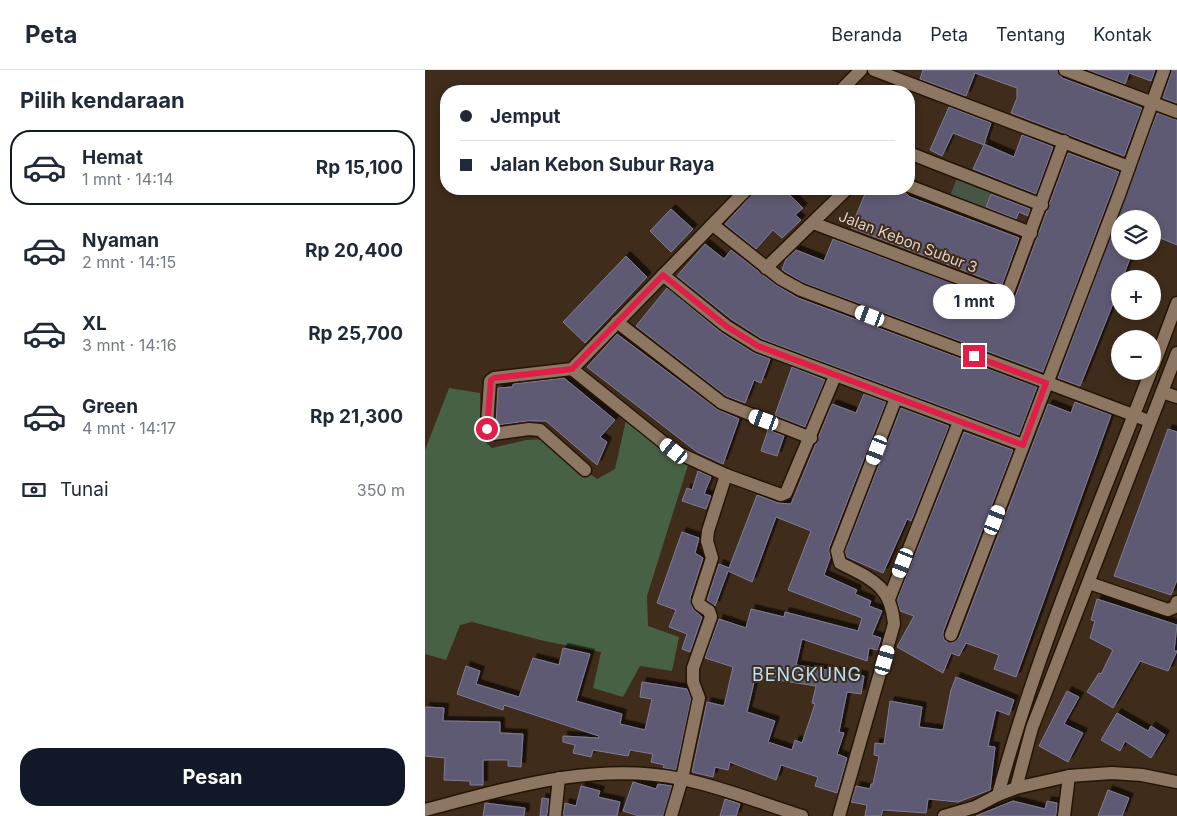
<!DOCTYPE html>
<html lang="id">
<head>
<meta charset="utf-8">
<style>
  :root { --surface:#fff; --page:#f6f6f7; --text:#1f2937; --muted:#747a83; --line:#e0e1e3; --accent:#111827 }
  body { margin:0; font-family:Inter,sans-serif; background:var(--page); color:var(--text); height:100vh; display:flex; flex-direction:column; font-size:19px; white-space:nowrap }
  * { box-sizing:border-box; margin:0 }
  p { font-size:16px; color:var(--muted) }
  .icon { flex:none; width:28px; height:28px; fill:none; stroke:currentColor; stroke-width:2; stroke-linecap:round; stroke-linejoin:round }
  .map { position:relative; flex:1; overflow:hidden }
  .sheet { display:flex; flex-direction:column; background:var(--surface); width:425px }
  .sheet>* { flex:none }
  .guide { position:absolute; left:15px; top:15px; width:475px; height:110px; border-radius:20px; box-shadow:0 2px 8px #0003; display:grid; align-content:center; height:110px; padding:0 20px; background:var(--surface) }
  .buttons { position:absolute; left:686px; top:140px; display:grid; gap:10px }
  .buttons a { display:grid; place-items:center; width:50px; height:50px; border-radius:50%; background:var(--surface); box-shadow:0 2px 8px #0003; font-size:25px }
  .end { position:absolute; width:22px; height:22px; margin:-11px; border:6px solid #e11d48; background:#fff; box-shadow:0 0 0 2px #fff }
  .from { border-radius:50% }
  .bubble { position:absolute; height:35px; border-radius:18px; background:var(--surface); box-shadow:0 2px 8px #0003; font-size:16px; font-weight:700; line-height:35px; text-align:center }
  .car { position:absolute; width:15px; height:30px; margin:-15px -8px; border-radius:6px; box-shadow:0 0 4px 1px #0007; background:linear-gradient(#fff 24%,#345 0 40%,#fff 0 76%,#345 0 86%,#fff 0) }
  .guide b { display:flex; align-items:center; gap:18px; height:48px; font-size:19px }
  .guide b+b { border-top:1px solid var(--line) }
  .guide i { width:12px; height:12px; background:var(--text) }
  ul { padding:0; list-style:none }
  li { display:flex; align-items:center; gap:15px; height:75px; margin:0 10px 8px; padding:0 10px; border:2px solid transparent; border-radius:20px }
  li div { flex:1 }
  li b { display:block; font-size:19px }
  li em { font-style:normal; font-weight:700 }
  li.on { border-color:var(--accent) }
  li>.icon { width:45px; height:45px; stroke-width:1.5 }
  h2 { padding:0 20px; font-size:22px; line-height:60px }
  .pay { display:flex; align-items:center; gap:12px; height:55px; padding:0 20px; font-size:19px }
  .pay p { margin-inline-start:auto }
  .primary-button { display:flex; gap:10px; margin-top:auto; padding:10px 20px }
  .primary-button a { flex:1; height:58px; border-radius:20px; background:var(--accent); color:#fff; font-size:20px; font-weight:700; line-height:58px; text-align:center }
  header { display:flex; align-items:center; gap:30px; box-sizing:border-box; height:70px; padding:0 25px; background:var(--surface); border-bottom:1px solid var(--line) }
  header strong { font-size:24px }
  nav { display:flex; gap:28px; margin-inline-start:auto; font-size:18px }
  main { display:flex; flex:1; min-height:0 }
  .map>svg:first-child { display:block }
</style>
</head>
<body>
<header>
<strong>Peta</strong>
<nav><a>Beranda</a><a>Peta</a><a>Tentang</a><a>Kontak</a></nav>
</header>
<main>
<section class="sheet">
<h2>Pilih kendaraan</h2>
<ul>
<li class="on"><svg class="icon" aria-label="car" viewBox="0 0 24 24"><path d="M5 17H2v-5l4-1 3-4h7l3 4 3 1v5h-3M9 17h6M6 11h13"/><circle cx="7" cy="17" r="2"/><circle cx="17" cy="17" r="2"/></svg><div><b>Hemat</b><p>1 mnt · 14:14</p></div><em>Rp 15,100</em></li>
<li><svg class="icon" aria-label="car" viewBox="0 0 24 24"><path d="M5 17H2v-5l4-1 3-4h7l3 4 3 1v5h-3M9 17h6M6 11h13"/><circle cx="7" cy="17" r="2"/><circle cx="17" cy="17" r="2"/></svg><div><b>Nyaman</b><p>2 mnt · 14:15</p></div><em>Rp 20,400</em></li>
<li><svg class="icon" aria-label="car" viewBox="0 0 24 24"><path d="M5 17H2v-5l4-1 3-4h7l3 4 3 1v5h-3M9 17h6M6 11h13"/><circle cx="7" cy="17" r="2"/><circle cx="17" cy="17" r="2"/></svg><div><b>XL</b><p>3 mnt · 14:16</p></div><em>Rp 25,700</em></li>
<li><svg class="icon" aria-label="car" viewBox="0 0 24 24"><path d="M5 17H2v-5l4-1 3-4h7l3 4 3 1v5h-3M9 17h6M6 11h13"/><circle cx="7" cy="17" r="2"/><circle cx="17" cy="17" r="2"/></svg><div><b>Green</b><p>4 mnt · 14:17</p></div><em>Rp 21,300</em></li>
</ul>
<div class="pay"><svg class="icon" aria-label="cash" viewBox="0 0 24 24"><path d="M3 7h18v10H3z"/><circle cx="12" cy="12" r="2"/></svg>Tunai<p>350 m</p></div>
<div class="primary-button"><a>Pesan</a></div>
</section>
<div class="map">
<svg width="752" height="746" viewBox="0 0 752 746">
  <defs>
    <filter id="shadow"><feDropShadow dx="4.5" dy="-4.5" stdDeviation="0" flood-color="#0009"/></filter>
  </defs>
  <rect width="100%" height="100%" fill="#3f2c1b"/>
  <path fill="#465645" d="M 532,108 L 567,121 L 560,139 L 525,126 Z"/>
  <path fill="#476144" d="M 24,318 L 55,323 L 56,368 L 67,378 L 101,370 L 118,369 L 172,409 L 190,399 L 201,350 L 263,395 L 222,526 L 223,556 L 254,567 L 247,601 L 215,596 L 198,627 L 168,618 L 176,582 L 119,571 L 47,552 L 35,555 L 21,590 L 0,584 L 0,380 Z"/>
  <g fill="#5f5a73" stroke="#807c96" fill-rule="evenodd" filter="url(#shadow)">
    <path d="M 498,0 L 632,0 L 637,8 L 717,38 L 699,86 L 586,43 L 592,28 L 592,18 L 550,3 L 541,26 L 495,9 Z"/>
    <path d="M 663,0 L 730,0 L 726,11 L 704,3 L 700,14 Z"/>
    <path d="M 747,0 L 752,0 L 752,33 L 738,28 Z"/>
    <path d="M 524,37 L 566,53 L 559,74 L 589,87 L 597,65 L 628,77 L 611,124 L 548,99 L 559,75 L 528,63 L 517,86 L 505,80 Z"/>
    <path d="M 732,43 L 752,50 L 752,175 L 728,165 L 728,149 L 695,149 L 695,181 L 708,181 L 697,209 L 695,209 L 689,231 L 655,316 L 633,308 Z"/>
    <path d="M 643,83 L 694,102 L 618,302 L 379,213 L 357,200 L 361,189 L 371,180 L 399,191 L 408,169 L 581,233 L 591,225 Z"/>
    <path d="M 332,119 L 359,119 L 378,138 L 370,145 L 376,150 L 357,168 L 348,160 L 331,179 L 300,154 Z"/>
    <path d="M 442,119 L 477,119 L 485,127 L 594,168 L 577,215 L 426,158 Z"/>
    <path d="M 566,124 L 605,139 L 603,146 L 594,142 L 591,149 L 561,137 Z"/>
    <path d="M 246,139 L 268,159 L 246,182 L 225,161 Z"/>
    <path d="M 280,174 L 299,189 L 306,180 L 351,215 L 373,228 L 612,317 L 594,365 L 337,269 L 306,249 L 252,206 Z"/>
    <path d="M 201,186 L 222,207 L 160,273 L 138,252 Z"/>
    <path d="M 242,218 L 297,263 L 329,283 L 345,289 L 336,313 L 329,310 L 320,333 L 301,326 L 211,256 Z"/>
    <path d="M 192,264 L 292,339 L 314,349 L 298,394 L 272,382 L 162,297 Z"/>
    <path d="M 367,297 L 400,310 L 380,357 L 350,345 Z"/>
    <path d="M 139,308 L 190,350 L 175,367 L 182,372 L 172,395 L 121,351 L 103,351 L 71,355 L 73,318 L 88,317 L 88,314 Z"/>
    <path d="M 439,324 L 461,332 L 404,478 L 405,488 L 399,505 L 432,520 L 430,524 L 446,531 L 444,536 L 457,541 L 447,565 L 456,568 L 452,580 L 444,578 L 442,591 L 377,569 L 371,595 L 439,606 L 436,624 L 422,622 L 414,662 L 419,663 L 412,684 L 422,688 L 412,723 L 390,716 L 393,707 L 356,695 L 351,710 L 305,692 L 303,700 L 290,697 L 288,707 L 267,702 L 282,632 L 299,636 L 308,597 L 280,588 L 294,549 L 321,558 L 326,539 L 359,547 L 360,542 L 433,561 L 437,548 L 363,520 L 386,461 L 351,447 L 327,512 L 303,501 L 290,536 L 282,530 L 294,494 L 304,498 L 332,425 L 353,433 L 366,434 L 407,334 L 431,343 ZM 333,607 L 391,616 L 387,633 L 390,634 L 377,673 L 370,670 L 367,680 L 343,672 L 350,651 L 322,642 L 330,608 Z"/>
    <path d="M 650,332 L 686,345 L 591,607 L 569,599 L 574,585 L 541,573 L 534,586 L 526,583 L 518,603 L 472,577 L 489,546 L 475,541 L 472,530 L 539,362 L 588,380 L 518,562 L 519,570 L 527,573 L 534,568 L 623,334 L 646,343 Z"/>
    <path d="M 476,338 L 524,356 L 486,451 L 482,449 L 458,503 L 422,487 L 420,482 Z"/>
    <path d="M 743,359 L 752,362 L 752,510 L 746,525 L 689,506 Z"/>
    <path d="M 343,360 L 359,366 L 352,386 L 336,381 Z"/>
    <path d="M 273,401 L 286,407 L 279,424 L 286,426 L 281,439 L 257,431 L 262,418 L 267,420 Z"/>
    <path d="M 257,462 L 274,468 L 270,483 L 278,488 L 265,528 L 268,539 L 277,547 L 265,582 L 257,579 L 262,564 L 244,557 L 251,540 L 232,533 Z"/>
    <path d="M 672,529 L 752,555 L 749,581 L 752,581 L 743,601 L 715,591 L 688,638 L 662,622 L 674,603 L 676,604 L 688,580 L 665,568 L 670,551 L 666,550 Z"/>
    <path d="M 138,578 L 165,584 L 151,631 L 197,644 L 195,654 L 220,660 L 227,629 L 215,627 L 217,612 L 262,619 L 266,629 L 251,700 L 238,698 L 239,695 L 226,692 L 228,684 L 205,680 L 203,686 L 168,680 L 166,687 L 148,683 L 150,675 L 138,672 L 138,666 L 173,668 L 174,666 L 79,635 L 78,640 L 32,624 L 41,596 L 55,601 L 51,614 L 94,627 L 108,588 L 134,595 Z"/>
    <path d="M 531,607 L 589,630 L 584,645 L 571,640 L 563,676 L 570,677 L 565,720 L 533,732 L 503,729 L 501,743 L 458,740 L 456,746 L 440,746 L 442,735 L 426,732 L 431,716 L 445,719 L 446,714 L 448,714 L 454,686 L 449,685 L 450,673 L 459,674 L 465,631 L 497,637 L 494,657 L 518,660 L 526,620 Z"/>
    <path d="M 642,621 L 654,627 L 639,654 L 658,663 L 643,692 L 614,676 Z"/>
    <path d="M 0,637 L 19,638 L 18,651 L 75,652 L 75,663 L 98,664 L 96,697 L 83,696 L 83,690 L 58,690 L 58,715 L 45,715 L 45,711 L 19,710 L 20,688 L 0,686 Z"/>
    <path d="M 692,643 L 723,661 L 726,656 L 740,665 L 726,688 L 700,671 L 695,681 L 676,670 Z"/>
    <path d="M 208,712 L 231,719 L 233,714 L 247,716 L 238,746 L 214,746 L 198,741 Z"/>
    <path d="M 156,716 L 175,721 L 173,727 L 195,732 L 192,746 L 138,746 L 140,733 L 151,736 Z"/>
    <path d="M 683,720 L 704,728 L 697,746 L 673,746 Z"/>
    <path d="M 117,728 L 124,729 L 122,746 L 115,746 Z"/>
    <path d="M 300,729 L 315,734 L 311,746 L 295,746 Z"/>
    <path d="M 588,731 L 620,739 L 622,731 L 632,733 L 631,746 L 551,746 Z"/>
    <path d="M 60,733 L 100,738 L 99,746 L 58,746 Z"/>
  </g>
  <g fill="none" stroke-linecap="round" stroke-linejoin="round">
    <defs>
      <g id="minor">
        <path d="M 449,0 L 704,97"/>
        <path d="M 640,0 L 752,42"/>
        <path d="M 415,21 L 436,0"/>
        <path d="M 484,83 L 617,135"/>
        <path d="M 484,116 L 606,163"/>
        <path d="M 388,153 L 579,225 L 583,222 L 639,71"/>
        <path d="M 288,155 L 356,209 L 376,220 L 724,351"/>
        <path d="M 341,198 L 422,119"/>
        <path d="M 238,205 L 301,256 L 333,276 L 598,375"/>
        <path d="M 192,252 L 297,333 L 386,368"/>
        <path d="M 728,297 L 752,233"/>
        <path d="M 147,299 L 249,381 L 301,405 L 356,425 L 361,423 L 410,306"/>
        <path d="M 737,322 L 752,327"/>
        <path d="M 160,400 L 115,360 L 104,359 L 68,364 L 64,362 L 62,356 L 65,311 L 69,308 L 147,299 L 322,119"/>
        <path d="M 664,513 L 743,540 L 750,537 L 752,532"/>
        <path d="M 464,529 L 534,352"/>
        <path d="M 526,565 L 694,125 L 739,0"/>
        <path d="M 591,718 L 607,658 L 752,283"/>
        <path d="M 573,725 C 612,580 672,441 726,301"/>
        <path d="M 0,740 C 84,718 170,691 257,709 C 298,717 338,734 377,746"/>
        <path d="M 130,746 L 134,708"/>
        <path d="M 246,746 L 257,709 L 274,628 L 268,612 L 268,598 L 286,547 L 284,541 L 275,535 L 273,531 L 287,488 L 282,471 L 283,461 L 301,405"/>
        <path d="M 414,746 L 469,554 C 466,515 446,509 415,493 L 412,481 L 471,328"/>
        <path d="M 519,746 L 550,737 L 573,725 L 591,718 L 644,706 L 687,703 L 717,705 L 752,712"/>
        <path d="M 639,746 L 644,706"/>
      </g>
    </defs>
    <use href="#minor" stroke="#261404" stroke-width="15"/>
    <use href="#minor" stroke="#8d7763" stroke-width="12"/>
  </g>
  <g fill="none" stroke-linecap="round" stroke-linejoin="round">
    <path stroke="#e11d48" stroke-width="6" d="M 62,359 L 66,310 L 69,308 L 147,299 L 238,205 L 301,256 L 333,276 L 598,375 L 621,313 L 549,286"/>
  </g>
  <g text-anchor="middle" stroke-width="4" stroke-linejoin="round" paint-order="stroke">
    <g font-size="15" fill="#ded1c7" stroke="#3f2c1b">
      <text transform="translate(483 172) rotate(21)" y="5">Jalan Kebon Subur 3</text>
    </g>
    <g font-size="18" letter-spacing="1" fill="#b6e1fe" stroke="#3f2c1b">
      <text x="382" y="611">BENGKUNG</text>
    </g>
  </g>
</svg>
<div class="buttons">
<a><svg class="icon" aria-label="layers" viewBox="0 0 24 24"><path d="M12 4l9 5-9 5-9-5zM3 14l9 5 9-5"/></svg></a>
<a>+</a>
<a>−</a>
</div>
<i class="end from" style="left:62px;top:359px"></i>
<i class="end" style="left:549px;top:286px"></i>
<div class="bubble" style="left:508px;top:214px;width:82px">1 mnt</div>
<i class="car" style="left:445px;top:246px;rotate:291deg"></i>
<i class="car" style="left:339px;top:350px;rotate:290deg"></i>
<i class="car" style="left:452px;top:380px;rotate:201deg"></i>
<i class="car" style="left:249px;top:381px;rotate:309deg"></i>
<i class="car" style="left:570px;top:450px;rotate:21deg"></i>
<i class="car" style="left:478px;top:493px;rotate:201deg"></i>
<i class="car" style="left:460px;top:590px;rotate:16deg"></i>
<div class="guide">
<b><i class="from"></i>Jemput</b>
<b><i></i>Jalan Kebon Subur Raya</b>
</div>
</div>
</main>
</body>
</html>
